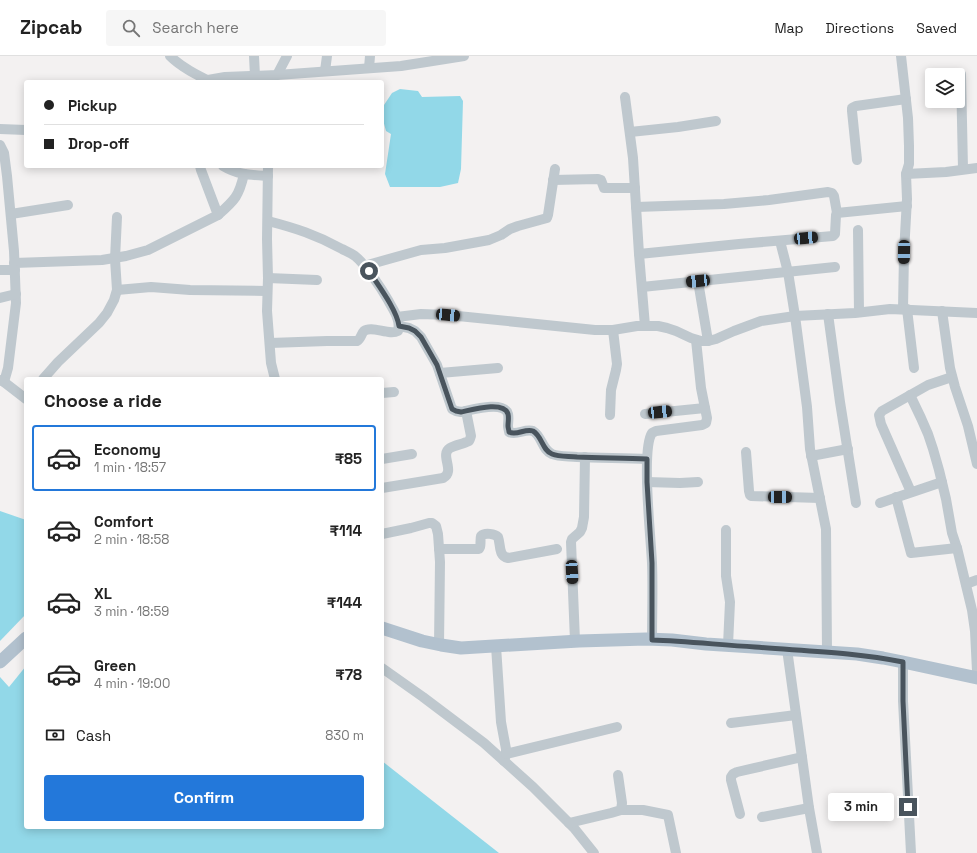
<!DOCTYPE html>
<html lang="en">
<head>
<meta charset="utf-8">
<style>
  :root { --surface:#fff; --page:#f6f6f6; --text:#222; --muted:#767676; --line:#e0e0e0; --accent:#2378da }
  body { margin:0; font-family:"Space Grotesk",sans-serif; background:var(--page); color:var(--text); height:100vh; display:flex; flex-direction:column; font-size:15px; white-space:nowrap }
  * { box-sizing:border-box; margin:0 }
  p { font-size:13px; color:var(--muted) }
  .icon { flex:none; width:22px; height:22px; fill:none; stroke:currentColor; stroke-width:2; stroke-linecap:round; stroke-linejoin:round }
  .map { position:relative; flex:1; overflow:hidden }
  .details { position:absolute; left:24px; top:321px; width:360px; height:452px; display:flex; flex-direction:column; background:var(--surface); border-radius:4px; box-shadow:0 2px 10px #0003 }
  .details>* { flex:none }
  .top-card { position:absolute; left:24px; top:24px; width:360px; height:88px; border-radius:4px; box-shadow:0 2px 10px #0003; display:grid; align-content:center; height:88px; padding:0 20px; background:var(--surface) }
  .tools { position:absolute; left:925px; top:12px; display:grid; gap:8px }
  .tools a { display:grid; place-items:center; width:40px; height:40px; border-radius:4px; background:var(--surface); box-shadow:0 2px 10px #0003; font-size:20px }
  .end { position:absolute; width:18px; height:18px; margin:-9px; border:5px solid #49545d; background:#fff; box-shadow:0 0 0 2px #fff }
  .from { border-radius:50% }
  .bubble { position:absolute; height:28px; border-radius:4px; background:var(--surface); box-shadow:0 2px 10px #0003; font-size:13px; font-weight:700; line-height:28px; text-align:center }
  .car { position:absolute; width:12px; height:24px; margin:-12px -6px; border-radius:5px; box-shadow:0 0 3px 1px #0007; background:linear-gradient(#222 24%,#8ab4d8 0 40%,#222 0 76%,#8ab4d8 0 86%,#222 0) }
  .top-card b { display:flex; align-items:center; gap:14px; height:38px; font-size:15px }
  .top-card b+b { border-top:1px solid var(--line) }
  .top-card i { width:10px; height:10px; background:var(--text) }
  ul { padding:0; list-style:none }
  li { display:flex; align-items:center; gap:12px; height:66px; margin:0 8px 6px; padding:0 12px; border:2px solid transparent; border-radius:4px }
  li div { flex:1 }
  li b { display:block; font-size:15px }
  li em { font-style:normal; font-weight:700 }
  li.current { border-color:var(--accent) }
  li>.icon { width:36px; height:36px; stroke-width:1.5 }
  h2 { padding:0 20px; font-size:18px; line-height:48px }
  .pay { display:flex; align-items:center; gap:10px; height:44px; padding:0 20px; font-size:15px }
  .pay p { margin-inline-start:auto }
  .cta { display:flex; gap:8px; margin-top:auto; padding:8px 20px }
  .cta a { flex:1; height:46px; border-radius:4px; background:var(--accent); color:#fff; font-size:16px; font-weight:700; line-height:46px; text-align:center }
  header { display:flex; align-items:center; gap:24px; box-sizing:border-box; height:56px; padding:0 20px; background:var(--surface); border-bottom:1px solid var(--line) }
  header strong { font-size:19px }
  nav { display:flex; gap:22px; margin-inline-start:auto; font-size:14px }
  .search { width:280px; height:36px; background:var(--page); display:flex; align-items:center; gap:10px; box-sizing:border-box; padding:0 14px; border-radius:4px; color:var(--muted); font-size:15px }
  .map>svg:first-child { display:block }
</style>
</head>
<body>
<header>
<strong>Zipcab</strong>
<div class="search"><svg class="icon" aria-label="search" viewBox="0 0 24 24"><circle cx="10" cy="10" r="6"/><path d="M15 15l6 6"/></svg>Search here</div>
<nav><a>Map</a><a>Directions</a><a>Saved</a></nav>
</header>
<div class="map">
<svg width="977" height="797" viewBox="0 0 977 797">
  <rect width="100%" height="100%" fill="#f3f1f1"/>
  <g fill="#92d8e8">
    <path d="M 400,33 L 418,35 L 422,41 L 460,40 L 463,45 L 461,113 L 458,127 L 440,131 L 390,131 L 385,118 L 391,78 L 386,75 L 383,64 L 384,49 L 392,37 Z"/>
    <path d="M 0,455 L 26,464 L 26,558 L 0,585 Z"/>
    <path d="M 26,610 L 26,771 L 382,771 L 382,705 L 499,797 L 0,797 L 0,621 L 9,631 Z"/>
  </g>
  <g fill="none" stroke-linecap="round" stroke-linejoin="round">
    <g stroke="#bfc8ce" stroke-width="10">
      <path d="M 170,0 C 181,11 197,19 211,26"/>
      <path d="M 254,0 L 255,20"/>
      <path d="M 901,0 L 908,62 L 909,90 L 909,108 L 906,118 L 907,143 L 904,197 L 903,253"/>
      <path d="M 369,12 L 370,0"/>
      <path d="M 325,15 L 327,0"/>
      <path d="M 961,18 L 963,113"/>
      <path d="M 277,19 L 287,0"/>
      <path d="M 208,24 L 225,21 L 277,19 L 401,10 L 464,0"/>
      <path d="M 625,41 L 633,102 L 639,198 L 645,270"/>
      <path d="M 0,73 L 26,74"/>
      <path d="M 630,76 L 678,71 L 716,65"/>
      <path d="M 0,89 L 4,97 L 7,120 L 14,195 L 16,247 L 8,312 L 4,326"/>
      <path d="M 857,104 L 852,55 L 852,52 L 856,50 L 906,43"/>
      <path d="M 223,110 C 238,119 251,119 268,120"/>
      <path d="M 268,110 L 267,183 L 268,222 L 267,255 L 271,307 L 275,323"/>
      <path d="M 906,118 L 946,116 L 977,112"/>
      <path d="M 553,124 L 598,123 L 601,124 L 604,132 L 635,132"/>
      <path d="M 636,151 L 724,148 L 769,144 L 828,136 L 832,137 L 834,140 L 837,157"/>
      <path d="M 11,158 L 68,149"/>
      <path d="M 218,159 C 235,144 239,140 244,118"/>
      <path d="M 268,165 C 295,172 317,179 342,193 C 346,195 351,197 355,200 C 366,209 381,232 388,244 C 393,254 401,263 398,275 C 389,280 372,269 364,275 C 361,278 361,283 357,285 L 327,285 L 270,287"/>
      <path d="M 858,174 L 859,256"/>
      <path d="M 780,185 L 788,216 L 795,260 L 807,351 L 810,393 L 826,473 L 827,596"/>
      <path d="M 639,198 L 739,188 L 833,180 L 835,178 L 836,159 L 837,157 L 907,150"/>
      <path d="M 14,207 L 102,204 L 126,200 L 148,194 L 218,159 L 201,114 L 200,110"/>
      <path d="M 364,210 L 421,194 L 445,192 L 489,184 L 501,179 L 510,173 L 518,170 L 547,162 L 548,159 L 555,113"/>
      <path d="M 0,214 L 15,214"/>
      <path d="M 268,222 L 317,224"/>
      <path d="M 698,225 L 708,285"/>
      <path d="M 642,231 L 835,211"/>
      <path d="M 117,234 L 151,231 L 190,234 L 267,235"/>
      <path d="M 0,242 L 16,238"/>
      <path d="M 907,253 L 914,312"/>
      <path d="M 942,255 L 950,312 L 955,331 L 968,370 L 977,408"/>
      <path d="M 828,258 L 840,346 L 856,447"/>
      <path d="M 397,261 L 421,258 L 448,259 L 595,274 L 613,274 L 637,270 L 658,270 L 667,272 L 676,275 L 691,282 L 701,285 L 708,285 L 716,283 L 734,275 L 761,265 L 795,260 L 855,257 L 890,253 L 977,257"/>
      <path d="M 399,270 L 409,272 L 415,275 L 421,281 L 437,309 L 452,353 L 456,355 L 461,356 C 471,354 504,344 508,358 C 509,362 508,366 508,370 C 508,372 509,374 509,376 C 517,380 525,372 533,375 C 542,380 542,394 552,398 C 559,401 569,400 577,401 C 600,402 624,402 647,403"/>
      <path d="M 440,317 L 498,312"/>
      <path d="M 43,323 L 58,306 L 99,267 L 107,257 L 114,244 L 117,234 L 115,203 L 117,161"/>
      <path d="M 0,324 L 4,326 L 26,343"/>
      <path d="M 382,337 L 394,336"/>
      <path d="M 910,339 L 921,362 L 928,378 L 933,393 L 939,414 L 946,443 L 952,477 L 957,492 L 972,554 L 975,575 L 977,615"/>
      <path d="M 645,358 L 705,352"/>
      <path d="M 610,359 L 611,334 L 616,314 L 617,308 L 613,274"/>
      <path d="M 746,396 L 749,435 L 750,439 L 751,440 L 820,442"/>
      <path d="M 811,400 L 848,393"/>
      <path d="M 382,403 L 412,398"/>
      <path d="M 647,426 L 680,427 L 698,426"/>
      <path d="M 382,432 L 443,422 C 456,415 439,399 450,392 C 455,389 463,388 469,385 L 470,383 L 471,380 L 466,355"/>
      <path d="M 911,436 L 881,368 L 879,359 L 882,355 L 928,329 L 952,321"/>
      <path d="M 896,441 L 911,497 L 957,492"/>
      <path d="M 880,447 L 942,426"/>
      <path d="M 726,474 L 726,520 L 730,546 L 728,589"/>
      <path d="M 382,478 L 411,472 L 429,467 L 432,467 L 436,470 L 438,478 L 440,506 L 439,589"/>
      <path d="M 439,493 L 479,493 L 480,491 C 481,489 480,483 481,480 C 485,476 495,478 498,481 C 501,489 498,500 508,502 L 557,493"/>
      <path d="M 966,528 L 977,524"/>
      <path d="M 652,584 C 652,558 653,533 652,507 C 651,483 641,393 652,377 L 656,375 L 702,369 L 706,367 L 707,362 L 701,332 L 696,284"/>
      <path d="M 575,585 L 571,486 L 572,483 L 580,476 L 582,472 L 584,461 L 585,401"/>
      <path d="M 496,590 L 501,666 L 506,693 L 506,698 L 504,705"/>
      <path d="M 787,593 L 809,752 L 817,797"/>
      <path d="M 903,606 L 903,645 L 911,797"/>
      <path d="M 382,612 L 423,641 L 484,687 L 533,731 L 574,772 L 594,797"/>
      <path d="M 731,667 L 796,659"/>
      <path d="M 506,698 L 617,671"/>
      <path d="M 621,754 L 643,754 L 668,759 L 676,797"/>
      <path d="M 740,758 L 731,724 L 731,721 L 733,718 L 737,716 L 802,701"/>
      <path d="M 762,761 L 809,752"/>
      <path d="M 569,767 L 611,757 L 621,754 L 622,747 L 618,719"/>
    </g>
    <g stroke="#b2c1ce" stroke-width="13">
      <path d="M 382,572 L 422,585 L 441,589 L 461,592 L 579,585 L 646,583 L 672,584 L 706,588 L 857,598 L 883,602 L 903,606 L 977,622"/>
      <path d="M 0,606 L 26,582"/>
    </g>
  </g>
  <g fill="none" stroke-linecap="round" stroke-linejoin="round">
    <path stroke="#49545d" stroke-width="5" d="M 369,215 C 378,229 397,254 399,270 L 409,272 L 415,275 L 421,281 L 437,309 L 452,353 L 456,355 L 461,356 C 471,354 504,344 508,358 C 509,362 508,366 508,370 C 508,372 509,374 509,376 C 517,380 525,372 533,375 C 542,380 542,394 552,398 C 559,401 569,400 577,401 C 600,402 624,402 647,403 L 647,426 L 652,507 L 652,584 C 686,585 720,589 755,591 C 804,595 854,596 903,606 L 903,645 L 908,751"/>
  </g>
</svg>
<div class="tools">
<a><svg class="icon" aria-label="layers" viewBox="0 0 24 24"><path d="M12 4l9 5-9 5-9-5zM3 14l9 5 9-5"/></svg></a>
</div>
<i class="end from" style="left:369px;top:215px"></i>
<i class="end" style="left:908px;top:751px"></i>
<div class="bubble" style="left:828px;top:737px;width:66px">3 min</div>
<i class="car" style="left:806px;top:182px;rotate:85deg"></i>
<i class="car" style="left:904px;top:196px;rotate:181deg"></i>
<i class="car" style="left:698px;top:225px;rotate:264deg"></i>
<i class="car" style="left:448px;top:259px;rotate:95deg"></i>
<i class="car" style="left:660px;top:356px;rotate:84deg"></i>
<i class="car" style="left:780px;top:441px;rotate:91deg"></i>
<i class="car" style="left:572px;top:516px;rotate:177deg"></i>
<div class="top-card">
<b><i class="from"></i>Pickup</b>
<b><i></i>Drop-off</b>
</div>
<section class="details">
<h2>Choose a ride</h2>
<ul>
<li class="current"><svg class="icon" aria-label="car" viewBox="0 0 24 24"><path d="M5 17H2v-5l4-1 3-4h7l3 4 3 1v5h-3M9 17h6M6 11h13"/><circle cx="7" cy="17" r="2"/><circle cx="17" cy="17" r="2"/></svg><div><b>Economy</b><p>1 min · 18:57</p></div><em>₹85</em></li>
<li><svg class="icon" aria-label="car" viewBox="0 0 24 24"><path d="M5 17H2v-5l4-1 3-4h7l3 4 3 1v5h-3M9 17h6M6 11h13"/><circle cx="7" cy="17" r="2"/><circle cx="17" cy="17" r="2"/></svg><div><b>Comfort</b><p>2 min · 18:58</p></div><em>₹114</em></li>
<li><svg class="icon" aria-label="car" viewBox="0 0 24 24"><path d="M5 17H2v-5l4-1 3-4h7l3 4 3 1v5h-3M9 17h6M6 11h13"/><circle cx="7" cy="17" r="2"/><circle cx="17" cy="17" r="2"/></svg><div><b>XL</b><p>3 min · 18:59</p></div><em>₹144</em></li>
<li><svg class="icon" aria-label="car" viewBox="0 0 24 24"><path d="M5 17H2v-5l4-1 3-4h7l3 4 3 1v5h-3M9 17h6M6 11h13"/><circle cx="7" cy="17" r="2"/><circle cx="17" cy="17" r="2"/></svg><div><b>Green</b><p>4 min · 19:00</p></div><em>₹78</em></li>
</ul>
<div class="pay"><svg class="icon" aria-label="cash" viewBox="0 0 24 24"><path d="M3 7h18v10H3z"/><circle cx="12" cy="12" r="2"/></svg>Cash<p>830 m</p></div>
<div class="cta"><a>Confirm</a></div>
</section>
</div>
</body>
</html>
